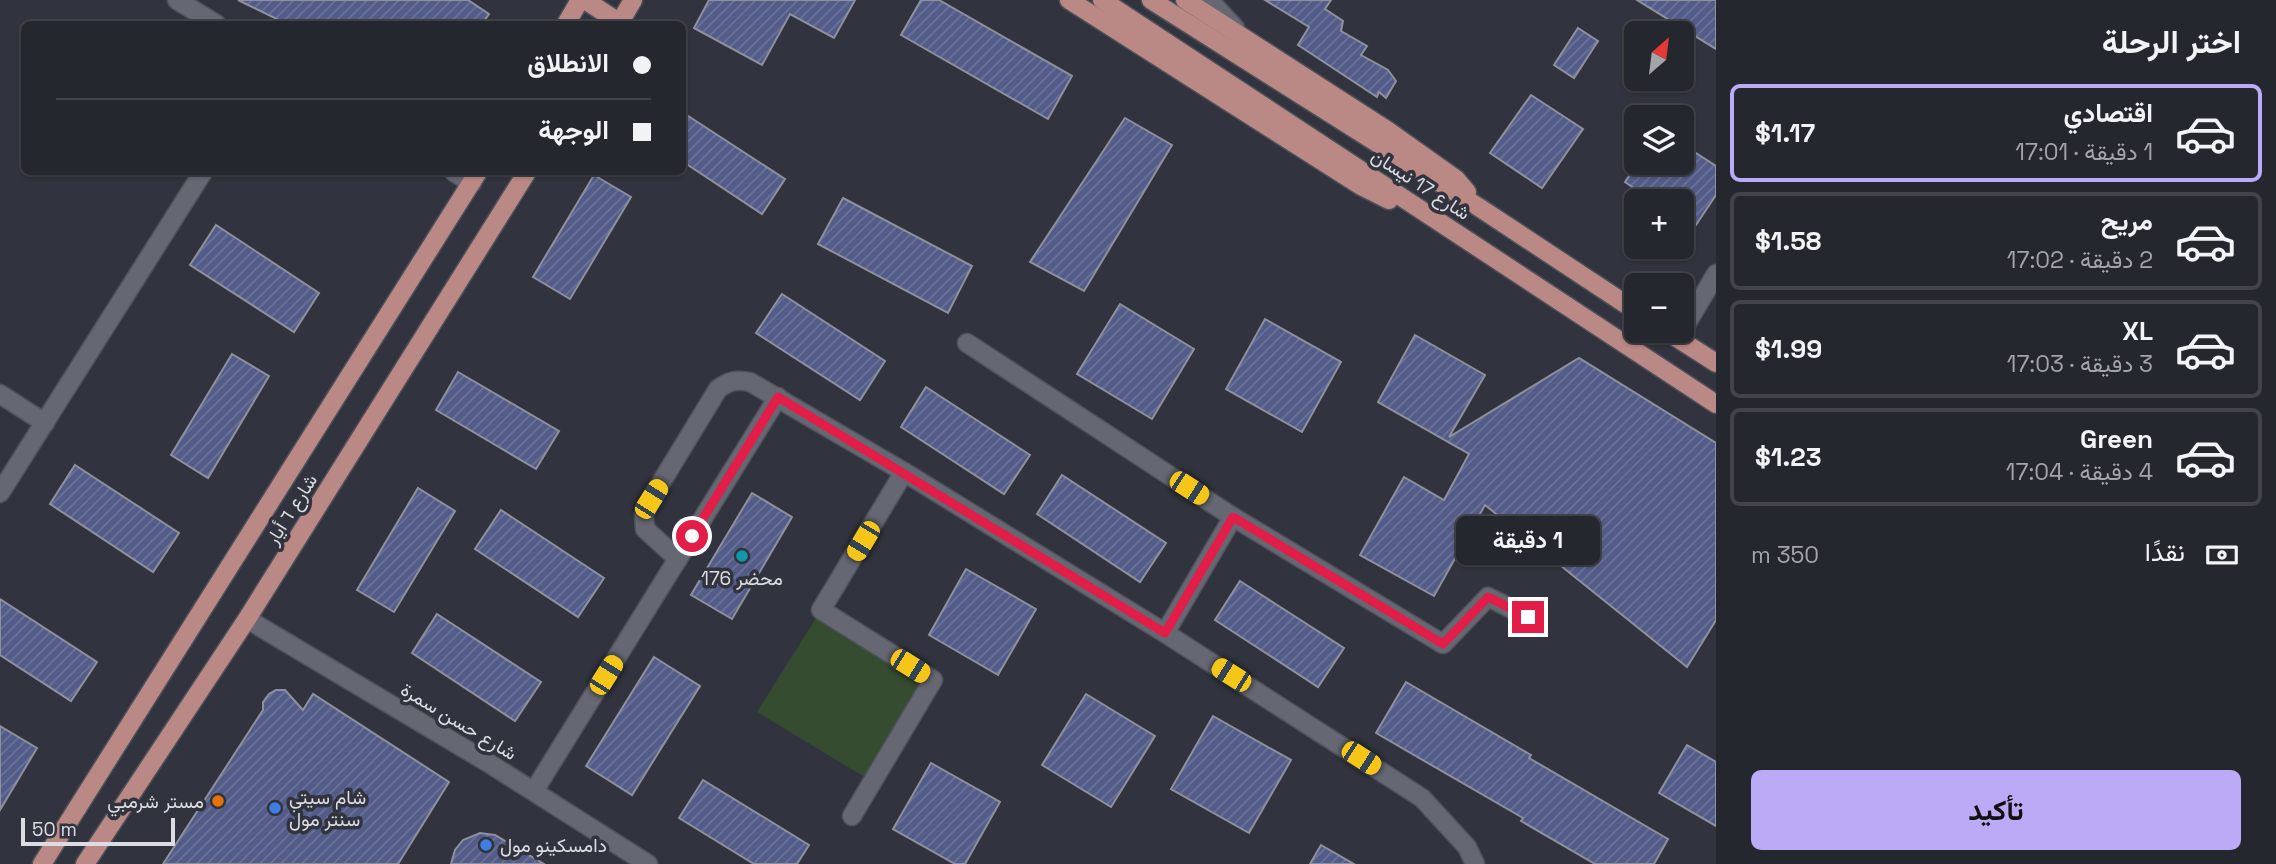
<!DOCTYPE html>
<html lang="ar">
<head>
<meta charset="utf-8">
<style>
  :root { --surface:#25272e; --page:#31333a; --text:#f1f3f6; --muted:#a3a5aa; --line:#42444a; --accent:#bbaaf6 }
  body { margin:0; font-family:"Space Grotesk",Vazirmatn,sans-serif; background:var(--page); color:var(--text); direction:rtl; height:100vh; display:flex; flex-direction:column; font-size:26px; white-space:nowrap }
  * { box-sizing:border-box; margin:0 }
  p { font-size:23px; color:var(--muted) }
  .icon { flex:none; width:38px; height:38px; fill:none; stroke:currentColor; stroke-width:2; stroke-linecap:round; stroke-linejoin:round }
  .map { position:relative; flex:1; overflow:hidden; direction:ltr }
  .panel { display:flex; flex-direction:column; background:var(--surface); width:560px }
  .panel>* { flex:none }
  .top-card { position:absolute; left:21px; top:21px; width:665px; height:154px; border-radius:10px; box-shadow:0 2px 5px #0004,0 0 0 2px var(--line); direction:rtl; display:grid; align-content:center; height:154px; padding:0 35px; background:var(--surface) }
  .needle { width:46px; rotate:28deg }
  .fabs { position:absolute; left:1624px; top:21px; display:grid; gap:14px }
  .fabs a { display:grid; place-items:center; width:70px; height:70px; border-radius:10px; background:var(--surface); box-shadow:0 2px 5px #0004,0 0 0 2px var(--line); font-size:35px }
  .scale { position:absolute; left:21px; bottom:18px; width:154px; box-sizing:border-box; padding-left:7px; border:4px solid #dbdde3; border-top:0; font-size:19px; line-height:24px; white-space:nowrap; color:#dbdde3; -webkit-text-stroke:5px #31343e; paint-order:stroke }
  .end { position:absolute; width:32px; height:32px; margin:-16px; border:9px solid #e11d48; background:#fff; box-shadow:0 0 0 4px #fff }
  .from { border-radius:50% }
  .bubble { position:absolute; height:49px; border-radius:10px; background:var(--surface); box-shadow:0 2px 5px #0004,0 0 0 2px var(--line); font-size:23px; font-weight:700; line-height:49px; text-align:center; direction:rtl }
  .car { position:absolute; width:21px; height:42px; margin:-21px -10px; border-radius:9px; box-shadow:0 0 5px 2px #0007; background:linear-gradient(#f5c518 24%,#345 0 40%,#f5c518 0 76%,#345 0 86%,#f5c518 0) }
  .top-card b { display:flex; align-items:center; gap:24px; height:66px; font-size:26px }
  .top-card b+b { border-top:2px solid var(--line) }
  .top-card i { width:18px; height:18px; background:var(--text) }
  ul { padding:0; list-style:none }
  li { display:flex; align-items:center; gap:21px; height:98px; margin:0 14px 10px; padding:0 21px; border:4px solid var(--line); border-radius:10px }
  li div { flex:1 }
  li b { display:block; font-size:26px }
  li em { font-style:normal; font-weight:700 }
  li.on { border-color:var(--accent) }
  li>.icon { width:63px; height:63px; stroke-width:1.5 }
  h2 { padding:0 35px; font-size:32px; line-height:84px }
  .pay { display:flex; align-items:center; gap:18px; height:77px; padding:0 35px; font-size:26px }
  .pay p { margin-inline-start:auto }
  .action { display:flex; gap:14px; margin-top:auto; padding:14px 35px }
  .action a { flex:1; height:80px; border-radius:10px; background:var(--accent); color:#111; font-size:28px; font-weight:700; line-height:80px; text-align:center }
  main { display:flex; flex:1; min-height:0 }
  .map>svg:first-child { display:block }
</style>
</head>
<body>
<main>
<section class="panel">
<h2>اختر الرحلة</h2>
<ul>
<li class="on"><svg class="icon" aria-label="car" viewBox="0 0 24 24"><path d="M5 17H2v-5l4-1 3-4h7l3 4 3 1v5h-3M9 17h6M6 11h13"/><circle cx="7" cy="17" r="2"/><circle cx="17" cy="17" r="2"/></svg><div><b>اقتصادي</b><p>1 دقيقة · 17:01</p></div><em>$1.17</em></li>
<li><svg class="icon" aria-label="car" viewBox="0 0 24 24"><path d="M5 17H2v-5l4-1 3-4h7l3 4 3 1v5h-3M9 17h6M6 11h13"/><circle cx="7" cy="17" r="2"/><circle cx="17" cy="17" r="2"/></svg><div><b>مريح</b><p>2 دقيقة · 17:02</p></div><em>$1.58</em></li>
<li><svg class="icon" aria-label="car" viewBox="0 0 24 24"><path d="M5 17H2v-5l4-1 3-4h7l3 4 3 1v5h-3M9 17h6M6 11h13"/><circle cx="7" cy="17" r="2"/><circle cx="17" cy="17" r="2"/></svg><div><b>XL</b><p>3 دقيقة · 17:03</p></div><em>$1.99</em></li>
<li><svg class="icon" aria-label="car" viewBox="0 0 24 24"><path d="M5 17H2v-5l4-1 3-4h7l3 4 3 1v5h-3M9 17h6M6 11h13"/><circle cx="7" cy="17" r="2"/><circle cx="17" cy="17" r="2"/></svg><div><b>Green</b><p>4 دقيقة · 17:04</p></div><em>$1.23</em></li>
</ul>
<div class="pay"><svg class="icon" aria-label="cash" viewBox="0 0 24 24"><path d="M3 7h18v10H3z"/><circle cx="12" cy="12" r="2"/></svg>نقدًا<p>350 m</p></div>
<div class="action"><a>تأكيد</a></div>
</section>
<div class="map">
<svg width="1716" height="864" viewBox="0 0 1716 864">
  <defs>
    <pattern id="building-hatch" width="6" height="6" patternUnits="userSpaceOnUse" patternTransform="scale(1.75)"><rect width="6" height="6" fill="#535c88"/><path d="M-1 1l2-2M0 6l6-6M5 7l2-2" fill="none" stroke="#6b7399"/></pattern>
  </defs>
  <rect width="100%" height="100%" fill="#31343e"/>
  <path fill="#354c30" d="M 821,610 L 933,680 L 873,782 L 757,712 Z"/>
  <g fill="url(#building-hatch)" stroke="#8e919d" stroke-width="2">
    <path d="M 238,0 L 468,0 L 489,14 L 482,24 L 287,24 Z"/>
    <path d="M 709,0 L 855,0 L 834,38 L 790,14 L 762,65 L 694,28 Z"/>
    <path d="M 921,0 L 939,0 L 1072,76 L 1048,119 L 901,35 Z"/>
    <path d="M 1265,0 L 1331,0 L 1325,9 L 1343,21 L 1341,31 L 1367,46 L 1361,55 L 1388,70 L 1396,81 L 1386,98 L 1379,92 L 1377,97 L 1298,45 L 1309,27 Z"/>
    <path d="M 1637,0 L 1716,0 L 1716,49 Z"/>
    <path d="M 1578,28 L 1598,41 L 1574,78 L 1554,65 Z"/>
    <path d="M 1531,95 L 1583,129 L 1542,188 L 1490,153 Z"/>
    <path d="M 682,112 L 785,179 L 762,214 L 682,161 Z"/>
    <path d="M 1125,118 L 1172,145 L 1084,291 L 1030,262 Z"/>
    <path d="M 1682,144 L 1716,166 L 1716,195 L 1694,228 L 1682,221 L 1682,201 L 1632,201 L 1638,191 L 1625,182 L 1638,163 L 1682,163 Z"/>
    <path d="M 594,175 L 631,197 L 570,299 L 533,277 Z"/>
    <path d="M 843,198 L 972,266 L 948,313 L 818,244 Z"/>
    <path d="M 216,225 L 319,293 L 294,332 L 190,265 Z"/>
    <path d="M 782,294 L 885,361 L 860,400 L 756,333 Z"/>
    <path d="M 1120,304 L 1194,349 L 1152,419 L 1077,374 Z"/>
    <path d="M 1265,319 L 1341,362 L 1302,432 L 1226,389 Z"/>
    <path d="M 1415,335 L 1485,375 L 1449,437 L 1579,358 L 1716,443 L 1716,620 L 1687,667 L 1485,505 L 1434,596 L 1360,555 L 1404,477 L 1444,500 L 1469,454 L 1378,402 Z"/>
    <path d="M 232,354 L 269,376 L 208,478 L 171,455 Z"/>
    <path d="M 458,372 L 559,431 L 536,469 L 436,410 Z"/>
    <path d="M 926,387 L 1030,455 L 1004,494 L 901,427 Z"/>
    <path d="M 75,465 L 179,533 L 153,572 L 50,504 Z"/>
    <path d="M 1062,475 L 1166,543 L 1140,582 L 1037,514 Z"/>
    <path d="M 418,488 L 455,511 L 394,612 L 357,590 Z"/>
    <path d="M 752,493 L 792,517 L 732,619 L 691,595 Z"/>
    <path d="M 501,510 L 604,578 L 578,617 L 475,549 Z"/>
    <path d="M 966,569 L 1036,609 L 998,675 L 929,635 Z"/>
    <path d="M 1240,581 L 1344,648 L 1318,687 L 1215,620 Z"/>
    <path d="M 0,599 L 97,662 L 71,701 L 0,655 Z"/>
    <path d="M 437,614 L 541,682 L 515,721 L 412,653 Z"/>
    <path d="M 654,657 L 700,686 L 632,795 L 586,766 Z"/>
    <path d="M 1406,682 L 1531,755 L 1529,758 L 1668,839 L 1654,864 L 1595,864 L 1521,821 L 1523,818 L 1376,733 Z"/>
    <path d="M 276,690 L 285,690 L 303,710 L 313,694 L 449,782 L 398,864 L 163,864 L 263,710 L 263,702 L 269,694 Z"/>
    <path d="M 1086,694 L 1155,736 L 1111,807 L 1042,765 Z"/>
    <path d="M 1213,716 L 1291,760 L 1249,833 L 1171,789 Z"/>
    <path d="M 0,726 L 37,748 L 0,810 Z"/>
    <path d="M 1687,745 L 1716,762 L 1716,826 L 1659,793 Z"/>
    <path d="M 931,763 L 1000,802 L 965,864 L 955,864 L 893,829 Z"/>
    <path d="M 703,780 L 809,845 L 797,864 L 754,864 L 679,818 Z"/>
    <path d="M 480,833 L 495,835 L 544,864 L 451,864 L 455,850 L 463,840 Z"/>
    <path d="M 1321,845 L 1354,864 L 1310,864 Z"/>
  </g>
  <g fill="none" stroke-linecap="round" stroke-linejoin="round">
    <defs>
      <g id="minor">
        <path d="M 177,0 L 216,24"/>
        <path d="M 1209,0 L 1235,28"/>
        <path d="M 454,172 L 472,183"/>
        <path d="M 1678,338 L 1716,274"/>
        <path d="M 967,343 L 1233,517 L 1443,644 L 1488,597 L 1528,617"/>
        <path d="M 0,394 L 45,423"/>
        <path d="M 0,493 L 203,172"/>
        <path d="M 678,559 L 645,529 L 644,515 L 651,499 L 718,389 C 729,381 736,379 750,382 L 904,472 L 1165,633 L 1422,798 L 1467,847 L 1475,864"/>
        <path d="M 247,619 L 487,762 L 648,864"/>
        <path d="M 1165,633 L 1233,517"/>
        <path d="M 534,791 L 778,397"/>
        <path d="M 852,816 L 933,680 L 821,610 L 904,472"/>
      </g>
      <g id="major">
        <path d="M 585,0 L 620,23"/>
        <path d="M 1069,0 L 1361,186 L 1389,200"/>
        <path d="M 1102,0 L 1716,404"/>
        <path d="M 1151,0 L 1480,208 L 1636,311"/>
        <path d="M 1185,0 L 1387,130 L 1456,179 L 1467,192"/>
        <path d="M 566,24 L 580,0"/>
        <path d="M 619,24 L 633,0"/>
        <path d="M 1666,331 L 1716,363"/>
        <path d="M 42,864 L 478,172"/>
        <path d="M 85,864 L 247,619 L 527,172"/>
      </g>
    </defs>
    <use href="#minor" stroke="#4f5159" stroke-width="21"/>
    <use href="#major" stroke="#4f5159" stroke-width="21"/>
    <use href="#minor" stroke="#656873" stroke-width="18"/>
    <use href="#major" stroke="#ba8885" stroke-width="18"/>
  </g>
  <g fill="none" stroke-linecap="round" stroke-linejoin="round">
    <path stroke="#e11d48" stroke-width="9" d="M 692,536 L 778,397 L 1165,633 L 1233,517 L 1443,644 L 1488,597 L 1528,617"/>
  </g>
  <circle fill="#0f9aa8" stroke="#31343e" stroke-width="2.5" cx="742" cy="556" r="7"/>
  <circle fill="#e8710a" stroke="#31343e" stroke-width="2.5" cx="218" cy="801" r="7"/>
  <g fill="#3f7fe0" stroke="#31343e" stroke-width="2.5">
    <circle cx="275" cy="808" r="7"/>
    <circle cx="486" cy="845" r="7"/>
  </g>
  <g text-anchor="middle" stroke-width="7" stroke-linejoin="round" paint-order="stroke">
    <g font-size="19" fill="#dbdde3" stroke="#31343e">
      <text transform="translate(1421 184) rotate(33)" y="7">شارع 17 نيسان</text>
      <text transform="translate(291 509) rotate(-58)" y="7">شارع ٦ أيار</text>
      <text transform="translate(459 721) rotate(31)" y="7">شارع حسن سمرة</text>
    </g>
    <g font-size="19" fill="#dbdde3" stroke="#31343e" text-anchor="start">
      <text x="742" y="585" text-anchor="middle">محضر 176</text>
      <text x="289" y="804">شام سيتي<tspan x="289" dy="22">سنتر مول</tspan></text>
      <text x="204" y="808" text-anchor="end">مستر شرمبي</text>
      <text x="500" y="852">دامسكينو مول</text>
    </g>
  </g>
</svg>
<div class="fabs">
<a><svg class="needle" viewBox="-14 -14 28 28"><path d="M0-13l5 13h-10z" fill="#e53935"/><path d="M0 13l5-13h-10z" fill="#a3a5aa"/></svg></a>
<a><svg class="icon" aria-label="layers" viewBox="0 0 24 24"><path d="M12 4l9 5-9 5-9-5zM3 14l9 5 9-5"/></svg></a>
<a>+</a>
<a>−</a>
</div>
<div class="scale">50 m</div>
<i class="end from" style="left:692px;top:536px"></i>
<i class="end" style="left:1528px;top:617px"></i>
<div class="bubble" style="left:1456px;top:516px;width:144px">1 دقيقة</div>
<i class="car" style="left:1189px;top:488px;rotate:123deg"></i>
<i class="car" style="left:651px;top:499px;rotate:32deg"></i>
<i class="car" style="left:863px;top:541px;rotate:211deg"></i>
<i class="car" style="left:910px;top:666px;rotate:122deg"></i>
<i class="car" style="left:606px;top:675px;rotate:32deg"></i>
<i class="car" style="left:1231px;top:675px;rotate:302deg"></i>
<i class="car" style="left:1361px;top:758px;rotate:123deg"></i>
<div class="top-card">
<b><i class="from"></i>الانطلاق</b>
<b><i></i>الوجهة</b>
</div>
</div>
</main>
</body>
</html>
